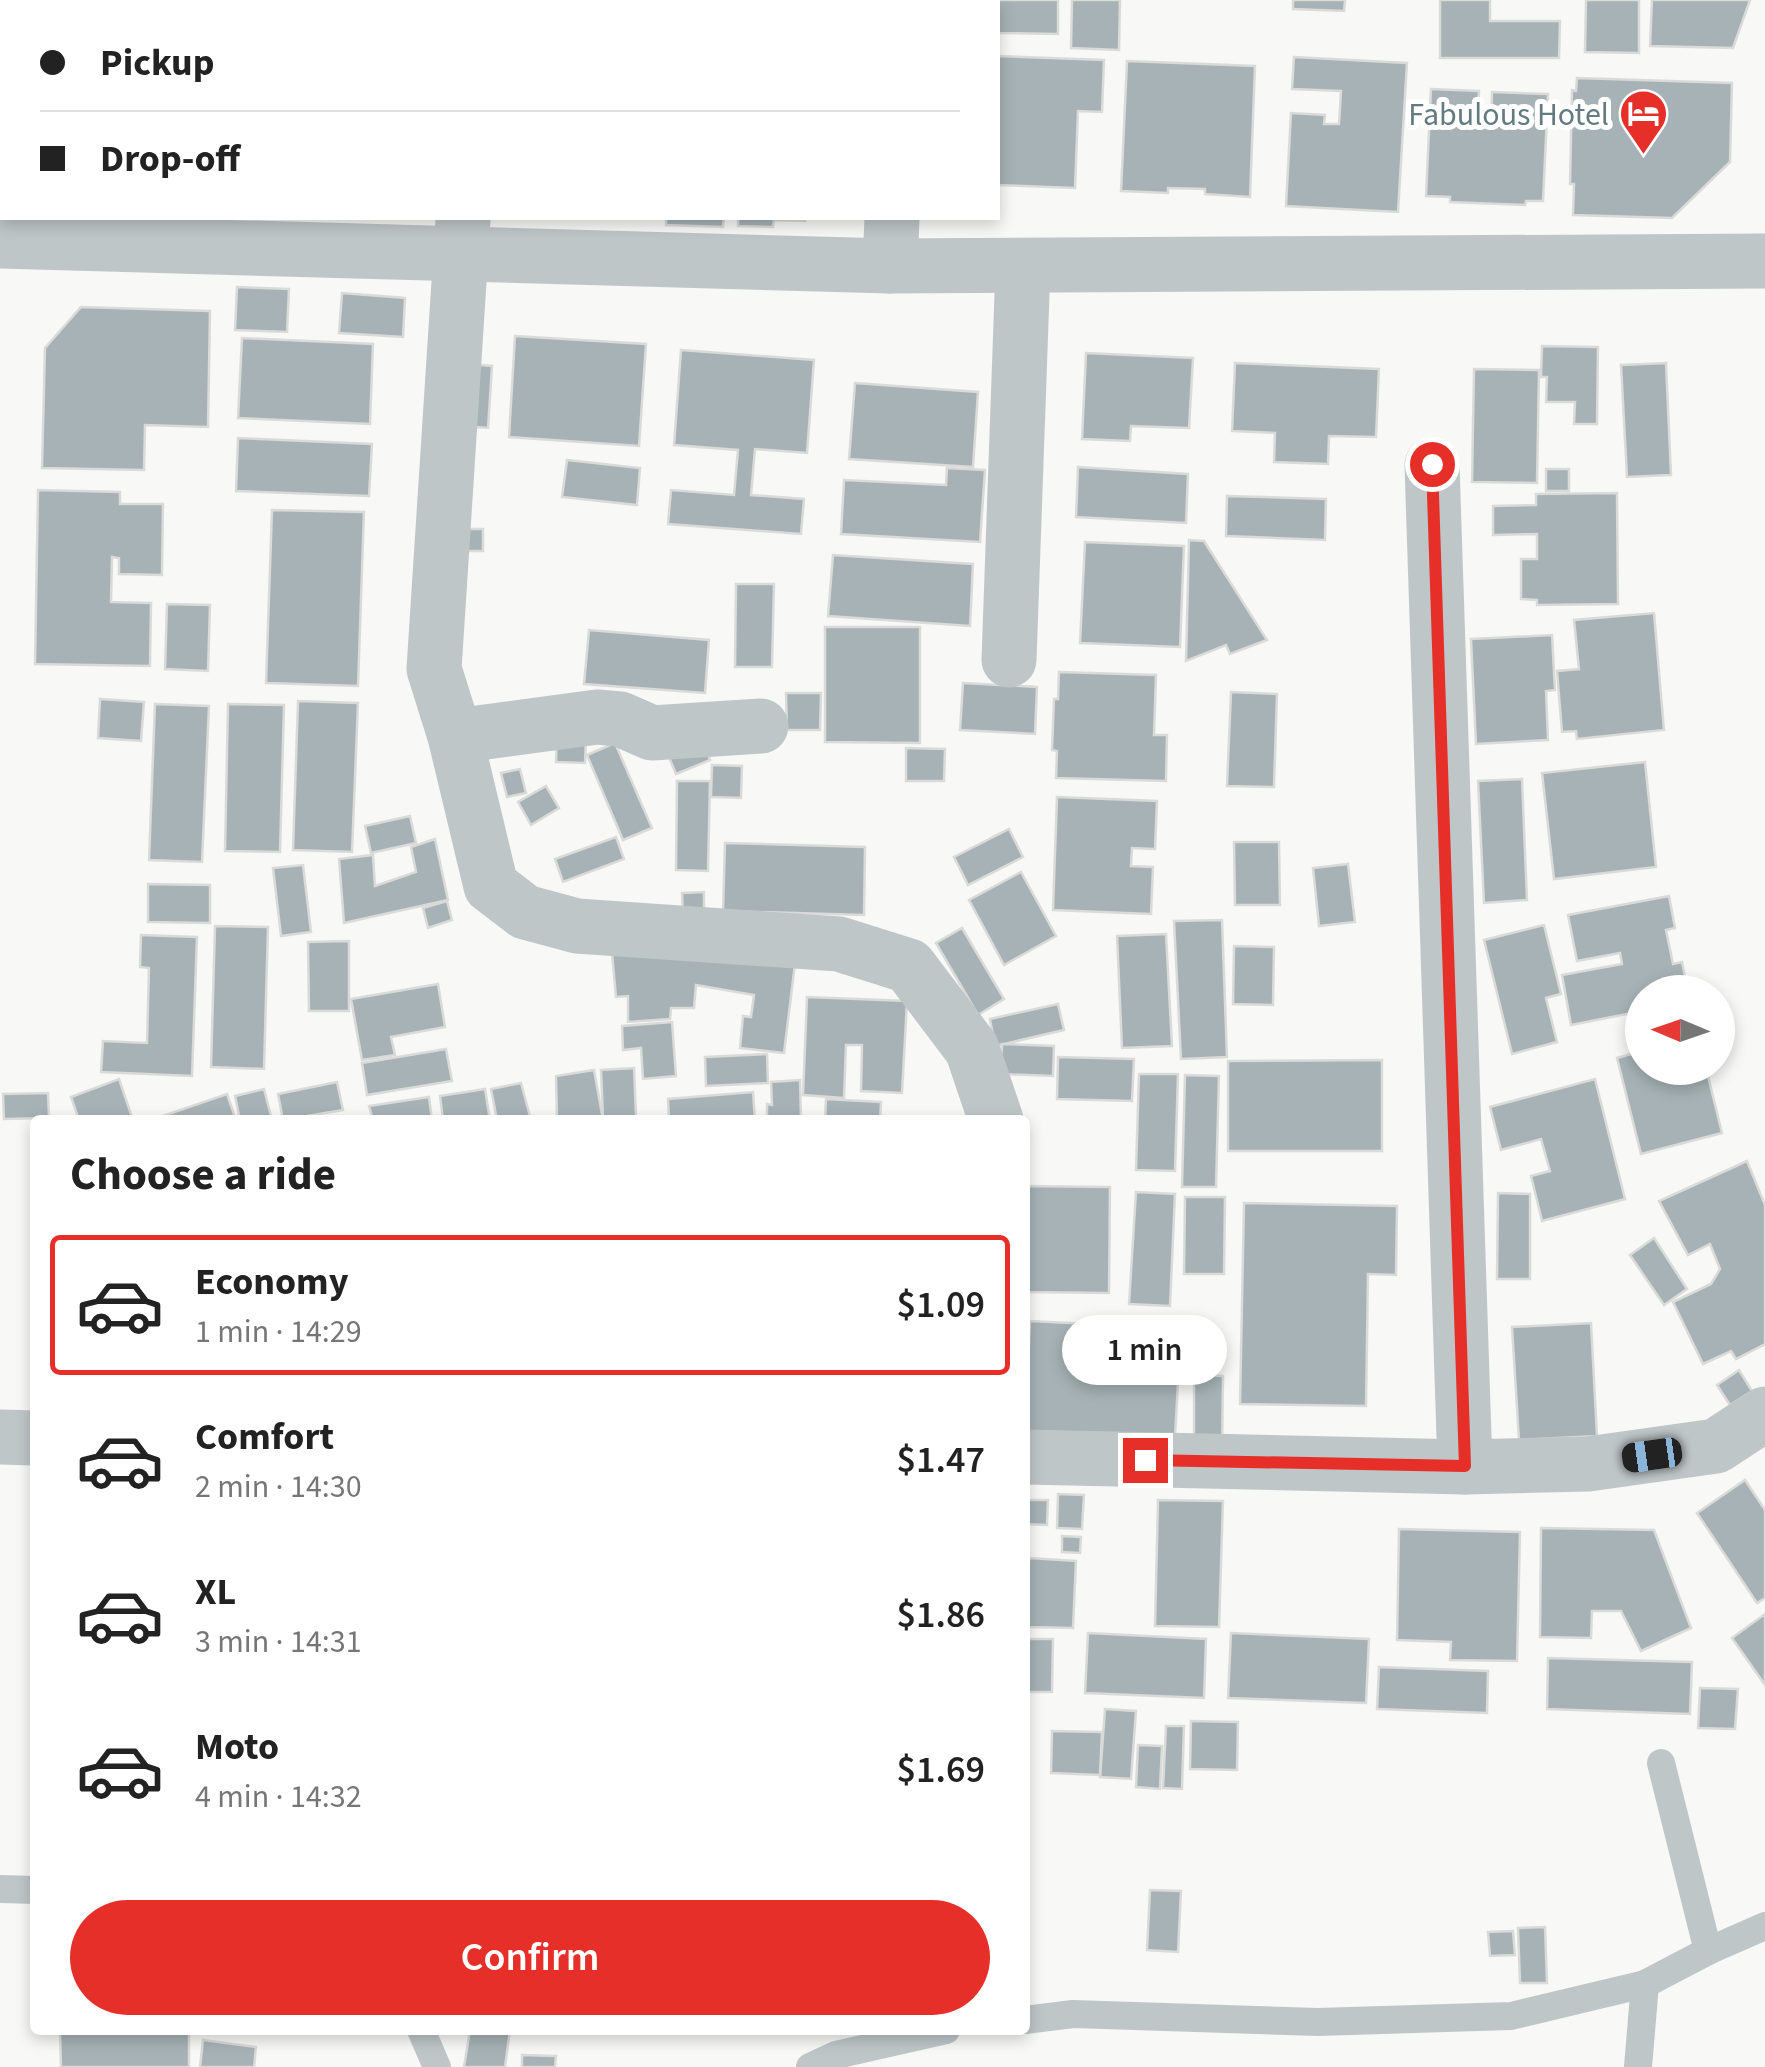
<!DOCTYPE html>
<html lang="en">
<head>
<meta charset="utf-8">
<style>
  :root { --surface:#fff; --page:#f2f2f2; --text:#222; --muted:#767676; --line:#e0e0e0; --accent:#e62f28 }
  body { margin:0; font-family:"Source Sans 3",sans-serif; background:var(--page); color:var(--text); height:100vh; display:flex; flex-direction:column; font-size:38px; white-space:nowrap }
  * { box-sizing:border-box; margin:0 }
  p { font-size:32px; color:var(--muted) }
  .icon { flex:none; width:55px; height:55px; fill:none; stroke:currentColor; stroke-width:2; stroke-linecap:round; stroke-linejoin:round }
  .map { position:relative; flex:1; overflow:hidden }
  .details { position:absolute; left:30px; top:1115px; width:1000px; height:920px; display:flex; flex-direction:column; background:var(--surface); border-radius:10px; box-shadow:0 5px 15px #0003 }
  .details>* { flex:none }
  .guide { position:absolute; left:0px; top:0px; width:1000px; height:220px; box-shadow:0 5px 15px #0003; display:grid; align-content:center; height:220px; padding:0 40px; background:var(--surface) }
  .needle { width:65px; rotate:272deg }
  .tools { position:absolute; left:1625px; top:975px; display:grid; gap:20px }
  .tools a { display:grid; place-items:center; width:110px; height:110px; border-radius:50%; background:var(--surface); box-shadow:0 5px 15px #0003; font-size:50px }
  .end { position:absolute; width:45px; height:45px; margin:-22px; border:12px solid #e62f28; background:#fff; box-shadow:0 0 0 5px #fff }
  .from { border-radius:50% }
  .bubble { position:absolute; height:70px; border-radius:35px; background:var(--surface); box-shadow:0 5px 15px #0003; font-size:32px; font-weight:600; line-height:70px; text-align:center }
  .car { position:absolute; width:30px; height:60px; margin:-30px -15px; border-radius:12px; box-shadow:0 0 8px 2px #0007; background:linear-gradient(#222 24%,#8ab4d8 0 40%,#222 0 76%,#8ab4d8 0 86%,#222 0) }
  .guide b { display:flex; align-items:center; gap:35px; height:95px; font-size:38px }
  .guide b+b { border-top:2px solid var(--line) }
  .guide i { width:25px; height:25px; background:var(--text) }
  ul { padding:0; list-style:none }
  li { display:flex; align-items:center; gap:30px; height:140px; margin:0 20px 15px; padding:0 20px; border:5px solid transparent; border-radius:10px }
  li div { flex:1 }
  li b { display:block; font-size:38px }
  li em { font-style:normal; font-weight:600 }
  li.current { border-color:var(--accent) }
  li>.icon { width:90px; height:90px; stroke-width:1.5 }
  h2 { padding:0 40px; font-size:45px; line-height:120px }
  .button { display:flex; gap:20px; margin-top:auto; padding:20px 40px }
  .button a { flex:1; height:115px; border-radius:60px; background:var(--accent); color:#fff; font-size:40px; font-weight:600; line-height:115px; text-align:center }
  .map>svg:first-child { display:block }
</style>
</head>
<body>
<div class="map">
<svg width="1765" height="2067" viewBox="0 0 1765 2067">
  <rect width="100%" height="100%" fill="#f8f8f6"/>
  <g fill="#a6b2b5" stroke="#dadad8" stroke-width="2.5">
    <path d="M 512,0 L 632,0 L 512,2 Z"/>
    <path d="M 703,0 L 815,0 L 703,2 Z"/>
    <path d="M 986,0 L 1058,0 L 1058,34 L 998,33 L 998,2 Z"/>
    <path d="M 1072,0 L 1120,0 L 1119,50 L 1071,48 Z"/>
    <path d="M 1293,0 L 1345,0 L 1344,11 L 1293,9 Z"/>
    <path d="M 1440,0 L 1490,0 L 1490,21 L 1560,21 L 1559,58 L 1440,58 Z"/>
    <path d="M 1586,0 L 1639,0 L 1639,53 L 1585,52 Z"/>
    <path d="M 1652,0 L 1750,0 L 1733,48 L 1650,46 Z"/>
    <path d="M 998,56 L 1104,60 L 1102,112 L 1078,111 L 1075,188 L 998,185 Z"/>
    <path d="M 1294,57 L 1407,63 L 1398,212 L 1286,206 L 1291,113 L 1325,115 L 1324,124 L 1339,124 L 1341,91 L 1292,89 Z"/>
    <path d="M 1127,61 L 1255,66 L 1250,197 L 1205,194 L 1205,189 L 1168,188 L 1168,193 L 1121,191 Z"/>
    <path d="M 1577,78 L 1732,83 L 1730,162 L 1672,218 L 1573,215 L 1574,184 L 1570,184 L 1572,90 L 1576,91 Z"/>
    <path d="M 1431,89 L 1479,91 L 1477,122 L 1491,122 L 1492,92 L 1548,94 L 1543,201 L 1526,201 L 1525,205 L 1450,202 L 1450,197 L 1426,196 Z"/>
    <path d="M 666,218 L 724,218 L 723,227 L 666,225 Z"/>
    <path d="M 738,218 L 805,218 L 805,221 L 774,220 L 773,227 L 738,226 Z"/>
    <path d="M 237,287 L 289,289 L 287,332 L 235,330 Z"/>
    <path d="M 342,293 L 405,298 L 403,337 L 339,333 Z"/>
    <path d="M 81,307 L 210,311 L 208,427 L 145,425 L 144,470 L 42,468 L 45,348 Z"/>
    <path d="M 515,336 L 646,344 L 639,446 L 509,437 Z"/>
    <path d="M 242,338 L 373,344 L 370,424 L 238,418 Z"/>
    <path d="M 1542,346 L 1598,347 L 1597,424 L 1574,424 L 1575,402 L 1546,402 L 1547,377 L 1541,377 Z"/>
    <path d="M 681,350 L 814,360 L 807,453 L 755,449 L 751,495 L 804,499 L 801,534 L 668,524 L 671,490 L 734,495 L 738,450 L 674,445 Z"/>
    <path d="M 1086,353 L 1193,358 L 1189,428 L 1131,426 L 1130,441 L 1082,439 Z"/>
    <path d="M 1235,363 L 1379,369 L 1376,437 L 1329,436 L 1328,464 L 1274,462 L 1275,433 L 1232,431 Z"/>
    <path d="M 1666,363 L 1671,475 L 1627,477 L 1621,365 Z"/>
    <path d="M 466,364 L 492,366 L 488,428 L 463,426 Z"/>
    <path d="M 1474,369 L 1539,370 L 1537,483 L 1472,482 Z"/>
    <path d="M 855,383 L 978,392 L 973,467 L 849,459 Z"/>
    <path d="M 238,438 L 372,444 L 369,496 L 236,491 Z"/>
    <path d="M 567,460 L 640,468 L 637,505 L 562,497 Z"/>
    <path d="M 1078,467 L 1188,474 L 1186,523 L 1076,517 Z"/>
    <path d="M 947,468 L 985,470 L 980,542 L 841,534 L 844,480 L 946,485 Z"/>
    <rect x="1546" y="469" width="23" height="22"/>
    <path d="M 38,490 L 120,492 L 120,504 L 163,504 L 162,575 L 119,574 L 119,558 L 112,557 L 111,602 L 151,603 L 150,666 L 35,664 Z"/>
    <path d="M 1617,493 L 1618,604 L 1537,605 L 1537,600 L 1521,599 L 1521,559 L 1537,559 L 1537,534 L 1493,535 L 1493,506 L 1536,505 L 1536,494 Z"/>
    <path d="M 1227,496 L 1326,499 L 1325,540 L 1226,536 Z"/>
    <path d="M 272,510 L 364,512 L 358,686 L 266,683 Z"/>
    <rect x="461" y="529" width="22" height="22"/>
    <path d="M 1189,540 L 1204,541 L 1267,640 L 1230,654 L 1226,645 L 1186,661 Z"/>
    <path d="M 1085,542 L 1184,546 L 1180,647 L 1080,643 Z"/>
    <path d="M 833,555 L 973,564 L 970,626 L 828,616 Z"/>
    <path d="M 736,584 L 774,584 L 772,667 L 735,667 Z"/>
    <path d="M 167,604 L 210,605 L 208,671 L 165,669 Z"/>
    <path d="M 1654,613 L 1664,730 L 1577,739 L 1576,731 L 1562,732 L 1557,671 L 1579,669 L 1574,620 Z"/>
    <path d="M 825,627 L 920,627 L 920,743 L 825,742 Z"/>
    <path d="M 589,630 L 709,640 L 705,693 L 584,684 Z"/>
    <path d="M 1552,635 L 1555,690 L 1546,691 L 1548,740 L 1476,744 L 1471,639 Z"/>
    <path d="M 1059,672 L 1156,675 L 1154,735 L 1167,735 L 1166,781 L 1056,778 L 1057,751 L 1052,750 L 1054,699 L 1058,699 Z"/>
    <path d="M 963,683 L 1037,687 L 1035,734 L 960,730 Z"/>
    <path d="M 1231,692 L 1277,694 L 1274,787 L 1227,786 Z"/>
    <path d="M 786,693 L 821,693 L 820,730 L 787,730 Z"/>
    <path d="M 100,699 L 144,702 L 141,741 L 98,738 Z"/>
    <path d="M 298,701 L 358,703 L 352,852 L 293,850 Z"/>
    <path d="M 155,704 L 209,706 L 202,862 L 149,860 Z"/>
    <path d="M 228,704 L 284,705 L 280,852 L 225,851 Z"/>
    <path d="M 557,735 L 586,736 L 585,763 L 556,762 Z"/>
    <path d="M 701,736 L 710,760 L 676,774 L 666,750 Z"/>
    <path d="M 615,743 L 652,828 L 623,840 L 587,755 Z"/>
    <path d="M 906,748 L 945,749 L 944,781 L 906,781 Z"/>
    <path d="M 1645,762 L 1656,867 L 1554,879 L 1542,773 Z"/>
    <path d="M 712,765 L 742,766 L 741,798 L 711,797 Z"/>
    <path d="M 520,769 L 526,793 L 507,797 L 501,773 Z"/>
    <path d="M 1522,779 L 1527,900 L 1484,903 L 1478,781 Z"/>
    <path d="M 677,781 L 710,781 L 708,871 L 676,870 Z"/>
    <path d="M 546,786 L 559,808 L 531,825 L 518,802 Z"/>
    <path d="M 1057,797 L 1157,801 L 1155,849 L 1132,848 L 1131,866 L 1153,867 L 1151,914 L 1053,910 Z"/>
    <path d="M 410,816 L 416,843 L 371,853 L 365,826 Z"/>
    <path d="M 1009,829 L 1023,857 L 968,885 L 954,857 Z"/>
    <path d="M 616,837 L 624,859 L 563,882 L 555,859 Z"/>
    <path d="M 435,839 L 448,900 L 344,923 L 339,859 L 373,855 L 375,886 L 416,872 L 411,847 Z"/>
    <path d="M 1234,842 L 1279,842 L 1280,905 L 1235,905 Z"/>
    <path d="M 725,843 L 865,847 L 864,915 L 723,911 Z"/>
    <path d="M 1348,864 L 1355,922 L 1319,926 L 1313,868 Z"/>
    <path d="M 303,865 L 311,932 L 281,936 L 273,868 Z"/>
    <path d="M 1021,872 L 1056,936 L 1004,965 L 969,900 Z"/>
    <path d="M 148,884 L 210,885 L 210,923 L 148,922 Z"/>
    <path d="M 704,892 L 704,916 L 683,917 L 682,893 Z"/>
    <path d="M 1669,896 L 1675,928 L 1666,930 L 1673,964 L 1682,962 L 1688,992 L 1642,992 L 1642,1011 L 1571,1025 L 1562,975 L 1622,964 L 1620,953 L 1577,961 L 1568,915 Z"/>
    <path d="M 447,901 L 452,920 L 428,928 L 423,908 Z"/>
    <path d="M 1222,920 L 1227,1057 L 1181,1059 L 1174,921 Z"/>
    <path d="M 1544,925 L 1561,994 L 1546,998 L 1557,1042 L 1512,1054 L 1484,940 Z"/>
    <path d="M 215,926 L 268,927 L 264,1069 L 211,1067 Z"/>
    <path d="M 962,928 L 1004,999 L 978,1015 L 936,943 Z"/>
    <path d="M 1166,934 L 1172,1046 L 1122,1048 L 1117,936 Z"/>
    <path d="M 141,935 L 197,937 L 192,1076 L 101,1072 L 103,1041 L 147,1043 L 149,968 L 140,967 Z"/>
    <path d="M 349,941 L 349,1011 L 309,1011 L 308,942 Z"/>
    <path d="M 1234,946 L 1274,947 L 1273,1005 L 1233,1004 Z"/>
    <path d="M 612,953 L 795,964 L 784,1053 L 740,1048 L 743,1016 L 751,1017 L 754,995 L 696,985 L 694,1008 L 671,1008 L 670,1019 L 628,1022 L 628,996 L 616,997 Z"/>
    <path d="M 438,984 L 445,1027 L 391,1037 L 395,1055 L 362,1060 L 351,999 Z"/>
    <path d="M 807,997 L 907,1001 L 902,1093 L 861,1091 L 862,1045 L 846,1045 L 844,1098 L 803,1095 Z"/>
    <path d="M 1058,1004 L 1064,1030 L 995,1046 L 990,1019 Z"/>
    <path d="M 672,1022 L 676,1076 L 643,1079 L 641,1048 L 623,1050 L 622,1026 Z"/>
    <path d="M 1002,1044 L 1054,1046 L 1053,1076 L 1001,1074 Z"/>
    <path d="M 446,1049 L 452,1081 L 367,1095 L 362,1063 Z"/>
    <path d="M 1642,1051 L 1642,1068 L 1706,1068 L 1722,1133 L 1641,1154 L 1617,1058 Z"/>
    <path d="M 767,1054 L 768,1083 L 706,1086 L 705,1057 Z"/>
    <path d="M 1058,1057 L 1134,1059 L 1132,1101 L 1057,1099 Z"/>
    <path d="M 1382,1060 L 1382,1151 L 1228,1151 L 1228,1061 Z"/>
    <path d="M 634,1068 L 636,1116 L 603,1117 L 601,1070 Z"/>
    <path d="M 594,1070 L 603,1120 L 557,1120 L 556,1076 Z"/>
    <path d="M 1139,1074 L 1178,1074 L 1175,1171 L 1136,1170 Z"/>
    <path d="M 1185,1075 L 1219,1076 L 1216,1187 L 1182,1187 Z"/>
    <path d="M 119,1079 L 133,1120 L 79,1120 L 71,1097 Z"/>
    <path d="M 1595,1079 L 1625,1199 L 1542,1221 L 1531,1176 L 1550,1171 L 1541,1139 L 1501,1150 L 1490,1107 Z"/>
    <path d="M 800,1080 L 801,1120 L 767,1120 L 767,1104 L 772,1105 L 771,1082 Z"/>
    <path d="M 337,1082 L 343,1110 L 283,1120 L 278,1094 Z"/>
    <path d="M 521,1083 L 531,1120 L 497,1120 L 491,1089 Z"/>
    <path d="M 264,1089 L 272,1120 L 240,1120 L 235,1096 Z"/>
    <path d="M 485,1089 L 490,1120 L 443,1120 L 440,1096 Z"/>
    <path d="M 753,1092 L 755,1120 L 669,1120 L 668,1099 Z"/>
    <path d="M 48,1093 L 49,1118 L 4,1119 L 3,1094 Z"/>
    <path d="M 227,1094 L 236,1120 L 151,1120 Z"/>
    <path d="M 429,1097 L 432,1120 L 373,1120 L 369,1106 Z"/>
    <path d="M 826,1099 L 881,1102 L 880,1120 L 825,1120 Z"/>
    <path d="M 1747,1161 L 1765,1205 L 1765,1344 L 1736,1359 L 1731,1351 L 1703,1364 L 1673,1302 L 1711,1284 L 1720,1269 L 1710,1244 L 1688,1255 L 1659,1201 Z"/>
    <path d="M 1025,1186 L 1110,1187 L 1109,1293 L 1025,1292 Z"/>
    <path d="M 1136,1192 L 1175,1194 L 1170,1306 L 1129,1304 Z"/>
    <path d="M 1498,1193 L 1530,1194 L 1530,1279 L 1497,1279 Z"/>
    <path d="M 1185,1197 L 1225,1197 L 1224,1274 L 1184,1274 Z"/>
    <path d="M 1244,1203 L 1397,1206 L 1396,1275 L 1368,1274 L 1366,1406 L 1240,1404 Z"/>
    <path d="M 1654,1238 L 1687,1289 L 1664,1305 L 1630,1255 Z"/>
    <path d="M 1030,1321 L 1149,1327 L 1147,1381 L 1178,1383 L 1175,1437 L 1025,1431 Z"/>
    <path d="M 1591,1323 L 1597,1436 L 1519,1440 L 1512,1327 Z"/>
    <path d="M 1739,1370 L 1752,1391 L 1730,1405 L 1717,1385 Z"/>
    <path d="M 1194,1375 L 1223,1376 L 1222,1455 L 1194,1455 Z"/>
    <path d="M 1745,1480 L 1765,1510 L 1765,1598 L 1757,1603 L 1697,1513 Z"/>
    <path d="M 1058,1494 L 1084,1495 L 1082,1529 L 1057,1528 Z"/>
    <path d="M 1025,1500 L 1048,1500 L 1047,1525 L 1025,1524 Z"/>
    <path d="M 1158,1500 L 1223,1501 L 1219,1627 L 1155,1626 Z"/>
    <path d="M 1541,1528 L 1654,1530 L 1691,1628 L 1641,1651 L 1621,1611 L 1592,1611 L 1591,1638 L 1540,1637 Z"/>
    <path d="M 1399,1529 L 1520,1532 L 1517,1661 L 1450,1660 L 1451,1642 L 1397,1640 Z"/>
    <path d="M 1062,1536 L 1081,1537 L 1080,1553 L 1062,1552 Z"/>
    <path d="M 1029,1558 L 1076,1561 L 1073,1628 L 1027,1627 Z"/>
    <path d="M 1765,1614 L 1765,1685 L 1732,1638 Z"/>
    <path d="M 1088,1633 L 1206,1639 L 1204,1698 L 1085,1693 Z"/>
    <path d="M 1231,1633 L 1369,1639 L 1366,1703 L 1228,1698 Z"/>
    <path d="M 1025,1639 L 1053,1639 L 1052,1692 L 1025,1692 Z"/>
    <path d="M 1548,1658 L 1692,1662 L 1690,1714 L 1547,1709 Z"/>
    <path d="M 1379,1667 L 1488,1671 L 1487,1713 L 1377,1709 Z"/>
    <path d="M 1700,1688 L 1738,1689 L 1735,1729 L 1698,1728 Z"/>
    <path d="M 1105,1709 L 1136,1711 L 1131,1779 L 1100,1777 Z"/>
    <path d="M 1191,1721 L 1238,1722 L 1237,1770 L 1190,1769 Z"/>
    <path d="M 1166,1726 L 1184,1726 L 1182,1789 L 1163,1788 Z"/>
    <path d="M 1052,1731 L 1102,1732 L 1100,1775 L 1051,1773 Z"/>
    <path d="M 1138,1745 L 1162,1746 L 1160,1789 L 1136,1787 Z"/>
    <path d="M 1150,1890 L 1181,1891 L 1178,1952 L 1147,1950 Z"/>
    <path d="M 1545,1927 L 1547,1983 L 1520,1983 L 1518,1928 Z"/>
    <path d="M 1513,1931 L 1515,1955 L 1490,1956 L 1488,1932 Z"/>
    <path d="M 60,2030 L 189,2030 L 189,2067 L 61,2067 Z"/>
    <path d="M 470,2030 L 510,2030 L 505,2067 L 464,2067 Z"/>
    <path d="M 203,2040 L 256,2047 L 254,2067 L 200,2067 Z"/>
    <path d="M 522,2055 L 556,2056 L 555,2067 L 522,2067 Z"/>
  </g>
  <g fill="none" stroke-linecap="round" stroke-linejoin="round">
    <g stroke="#bfc6c8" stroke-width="28">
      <path d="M 1661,1763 L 1708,1951"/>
      <path d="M 0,1889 L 35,1890"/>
      <path d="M 1025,2020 L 1073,2014 L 1318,2022 L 1511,2016 L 1645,1984 L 1708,1951 L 1765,1926"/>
      <path d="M 421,2030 L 437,2067"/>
      <path d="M 810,2067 L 836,2055 L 946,2030"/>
      <path d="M 1638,2067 L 1645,1984"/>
    </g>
    <g stroke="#bfc6c8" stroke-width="55">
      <path d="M 470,2 L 471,0"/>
      <path d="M 900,2 L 900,0"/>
      <path d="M 463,220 L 434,669 L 455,736 L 491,886 L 525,912 L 577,926 L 839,944 L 909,966 L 972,1049 L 996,1120"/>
      <path d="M 0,241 L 890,266 L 1765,261"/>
      <path d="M 890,266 L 892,218"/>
      <path d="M 1432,465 L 1465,1467"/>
      <path d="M 1009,660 L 1023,266"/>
      <path d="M 455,736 L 597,717 L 620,719 L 652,733 L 761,726"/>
      <path d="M 0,1437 L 35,1438"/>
      <path d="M 1025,1457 L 1465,1467 L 1588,1464 L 1716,1446 L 1765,1414"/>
    </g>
  </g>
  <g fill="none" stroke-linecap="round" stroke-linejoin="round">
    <path stroke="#e62f28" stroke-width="12" d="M 1145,1460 L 1465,1466 L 1432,464"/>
  </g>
  <defs>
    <symbol id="hotel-pin" viewBox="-11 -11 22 30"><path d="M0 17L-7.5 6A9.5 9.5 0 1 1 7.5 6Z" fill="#e62f28" stroke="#fff"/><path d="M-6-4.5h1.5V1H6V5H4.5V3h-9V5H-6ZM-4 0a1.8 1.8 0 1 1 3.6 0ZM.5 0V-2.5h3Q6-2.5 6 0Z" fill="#fff"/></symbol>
  </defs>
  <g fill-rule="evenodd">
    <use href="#hotel-pin" x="1616" y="86" width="55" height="75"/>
  </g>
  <g text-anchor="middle" stroke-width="10" stroke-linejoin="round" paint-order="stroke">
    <g font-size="32" fill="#637a81" stroke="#fff" text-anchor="end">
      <text x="1609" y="125">Fabulous Hotel</text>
    </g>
  </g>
</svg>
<div class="tools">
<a><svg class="needle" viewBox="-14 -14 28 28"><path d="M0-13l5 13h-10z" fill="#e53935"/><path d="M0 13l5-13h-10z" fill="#767676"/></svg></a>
</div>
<i class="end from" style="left:1432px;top:464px"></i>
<i class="end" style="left:1145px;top:1460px"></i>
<div class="bubble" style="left:1062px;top:1315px;width:165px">1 min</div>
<i class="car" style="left:1652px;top:1455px;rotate:262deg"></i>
<div class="guide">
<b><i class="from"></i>Pickup</b>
<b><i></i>Drop-off</b>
</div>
<section class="details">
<h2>Choose a ride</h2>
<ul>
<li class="current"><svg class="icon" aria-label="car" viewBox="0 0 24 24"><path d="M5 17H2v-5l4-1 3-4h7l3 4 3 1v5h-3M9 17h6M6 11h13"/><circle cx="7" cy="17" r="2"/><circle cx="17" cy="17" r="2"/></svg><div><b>Economy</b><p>1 min · 14:29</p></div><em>$1.09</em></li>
<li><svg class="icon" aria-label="car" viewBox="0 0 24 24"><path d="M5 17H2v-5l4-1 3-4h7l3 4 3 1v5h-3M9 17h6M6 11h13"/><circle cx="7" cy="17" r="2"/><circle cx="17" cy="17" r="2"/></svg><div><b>Comfort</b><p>2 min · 14:30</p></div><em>$1.47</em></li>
<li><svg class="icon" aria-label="car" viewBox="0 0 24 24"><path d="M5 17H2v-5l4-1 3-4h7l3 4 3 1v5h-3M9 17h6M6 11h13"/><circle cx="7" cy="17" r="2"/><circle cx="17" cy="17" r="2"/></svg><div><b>XL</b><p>3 min · 14:31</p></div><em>$1.86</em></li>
<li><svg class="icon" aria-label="car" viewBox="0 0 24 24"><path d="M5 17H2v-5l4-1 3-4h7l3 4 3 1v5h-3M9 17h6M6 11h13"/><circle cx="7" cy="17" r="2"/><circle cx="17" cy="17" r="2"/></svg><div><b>Moto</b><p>4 min · 14:32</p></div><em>$1.69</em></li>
</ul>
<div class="button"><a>Confirm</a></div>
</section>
</div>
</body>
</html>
